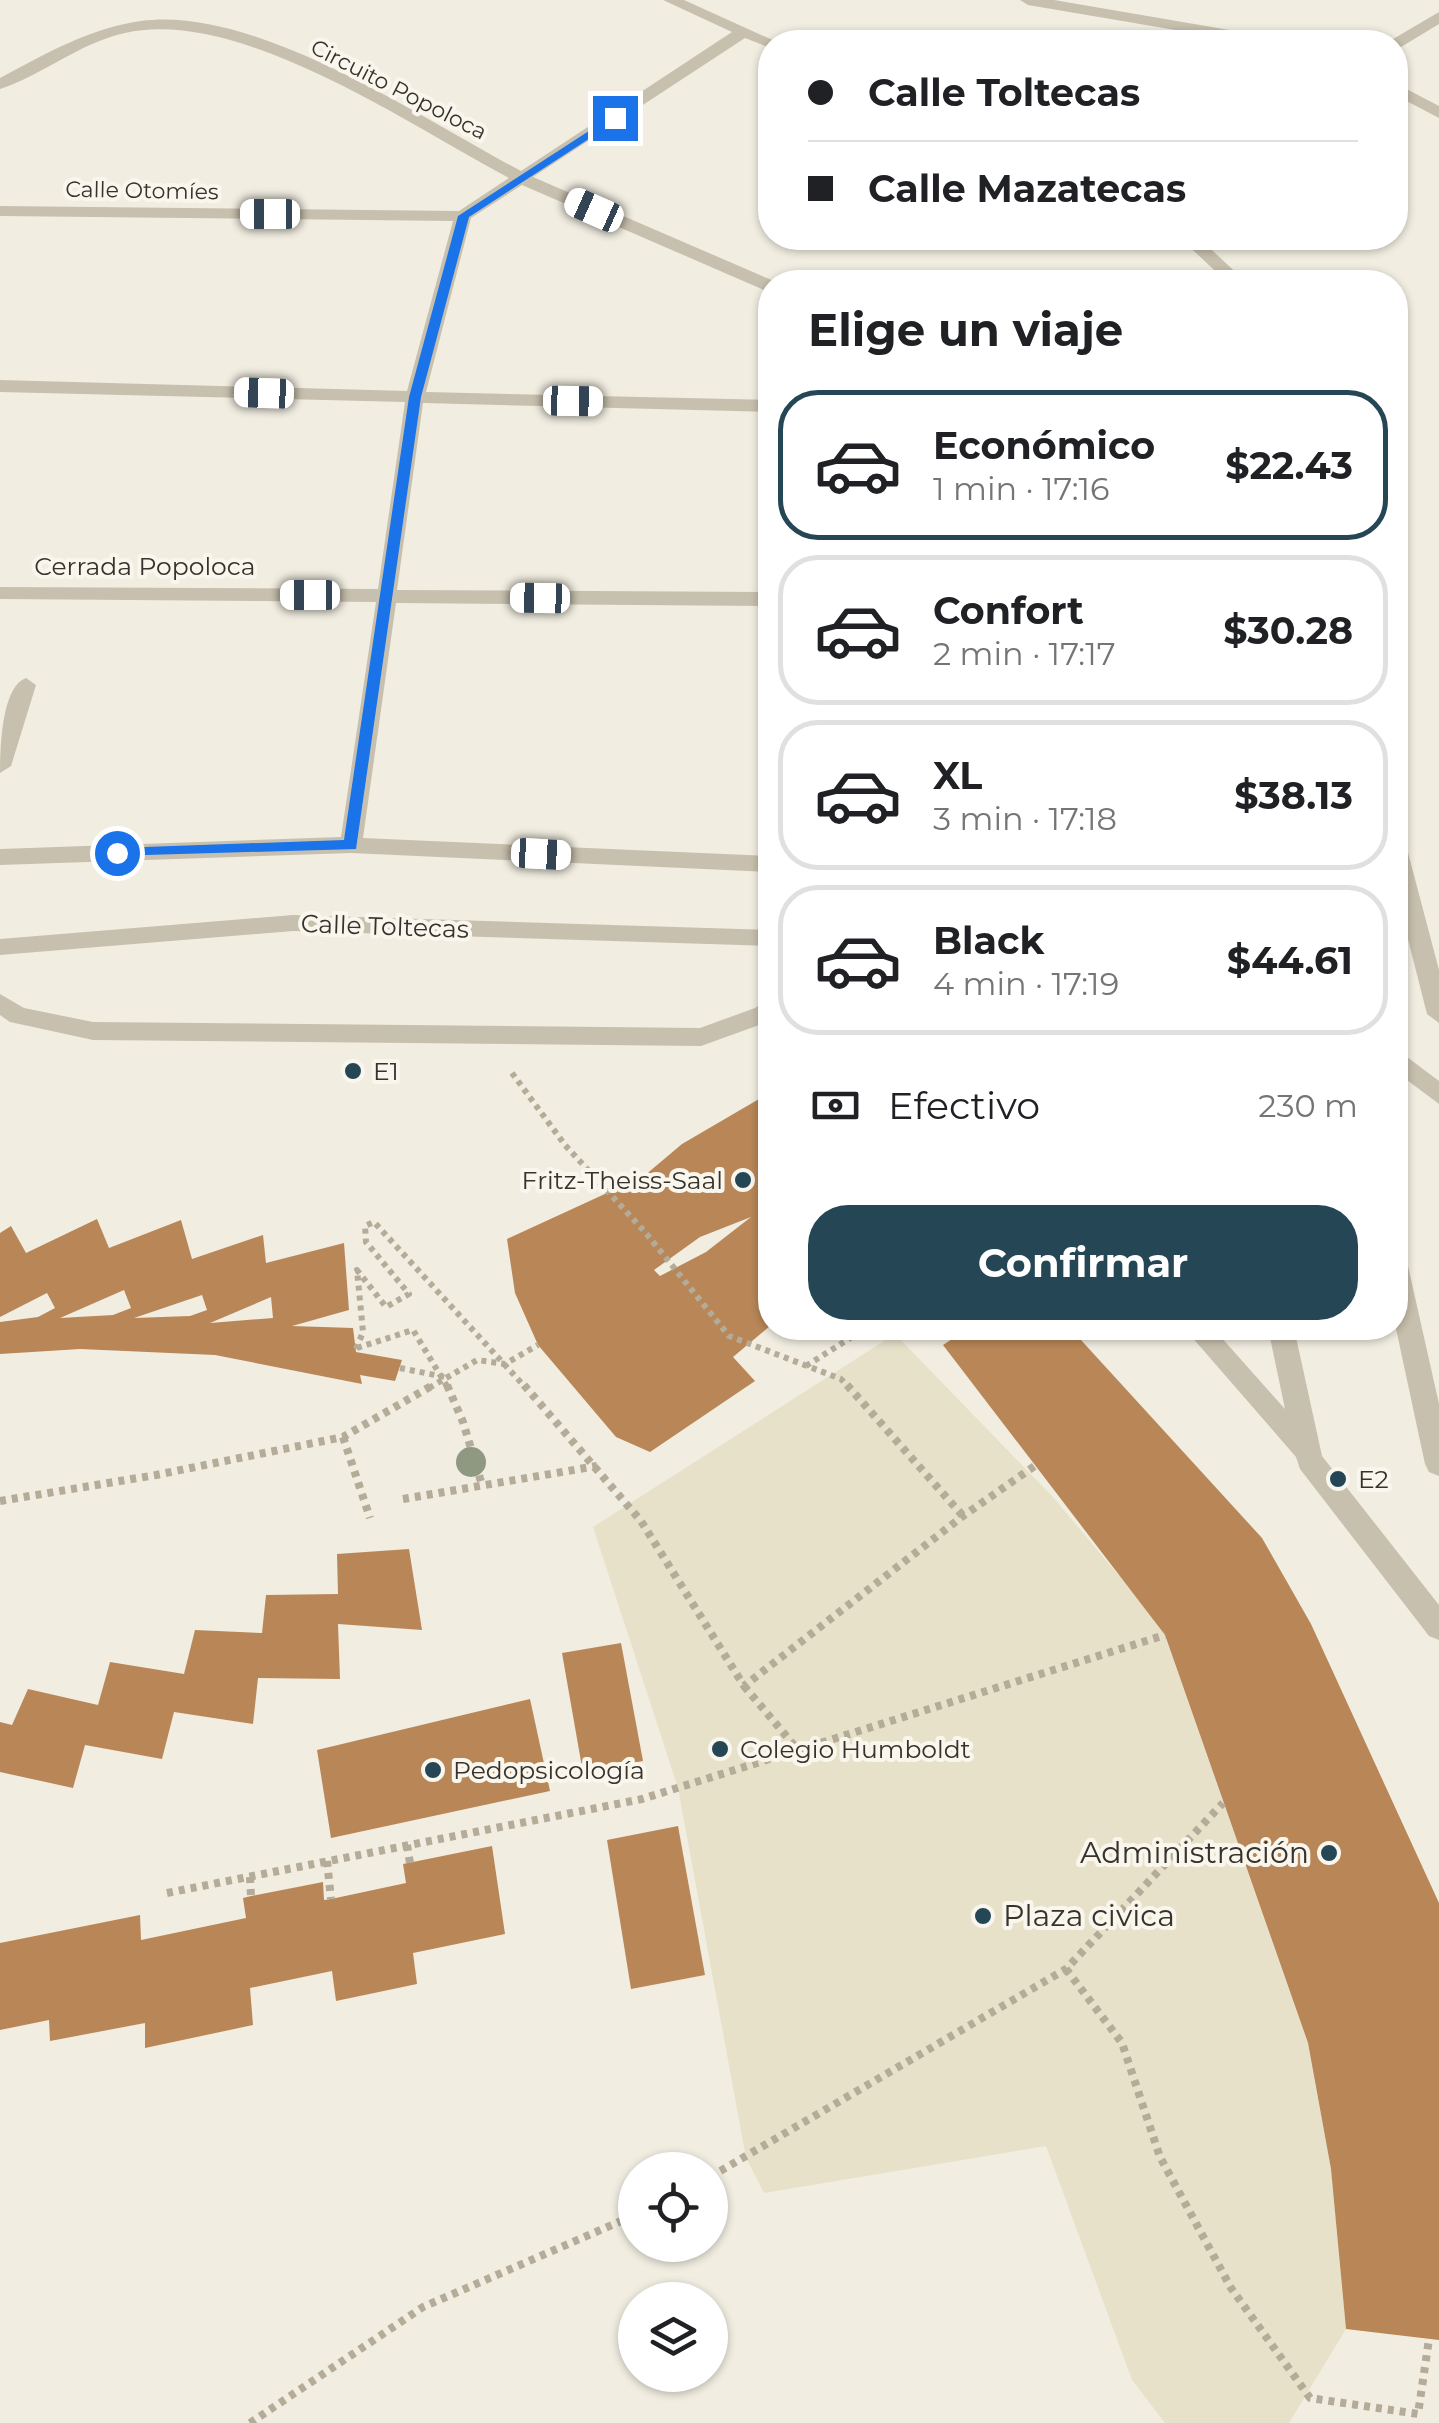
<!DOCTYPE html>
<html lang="es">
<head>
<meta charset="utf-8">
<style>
  :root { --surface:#fff; --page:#f6f6f6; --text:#202124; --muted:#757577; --line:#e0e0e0; --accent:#254655 }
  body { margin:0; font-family:Montserrat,sans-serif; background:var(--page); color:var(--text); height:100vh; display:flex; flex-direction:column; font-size:38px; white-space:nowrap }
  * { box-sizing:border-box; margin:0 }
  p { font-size:32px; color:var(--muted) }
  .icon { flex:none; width:55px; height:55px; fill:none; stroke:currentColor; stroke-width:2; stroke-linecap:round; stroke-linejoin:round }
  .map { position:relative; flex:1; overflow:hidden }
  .panel { position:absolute; left:758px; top:270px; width:650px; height:1070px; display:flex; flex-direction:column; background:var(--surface); border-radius:40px; box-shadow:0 2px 8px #0004 }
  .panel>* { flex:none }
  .top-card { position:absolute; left:758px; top:30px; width:650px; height:220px; border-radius:40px; box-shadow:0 2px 8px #0004; display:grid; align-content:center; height:220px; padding:0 50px; background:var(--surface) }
  .buttons { position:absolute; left:618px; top:2152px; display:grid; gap:20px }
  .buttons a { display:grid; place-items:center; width:110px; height:110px; border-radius:50%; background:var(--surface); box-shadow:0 2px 8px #0004; font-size:50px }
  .end { position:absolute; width:45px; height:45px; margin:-22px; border:12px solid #1a73e8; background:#fff; box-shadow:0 0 0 5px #fff }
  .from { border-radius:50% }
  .car { position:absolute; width:30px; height:60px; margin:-30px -15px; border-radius:12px; box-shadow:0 0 8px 2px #0007; background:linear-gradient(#fff 24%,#345 0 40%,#fff 0 76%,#345 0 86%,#fff 0) }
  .top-card b { display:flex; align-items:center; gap:35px; height:95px; font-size:38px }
  .top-card b+b { border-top:2px solid var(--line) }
  .top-card i { width:25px; height:25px; background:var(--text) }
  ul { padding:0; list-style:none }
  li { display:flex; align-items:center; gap:30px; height:150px; margin:0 20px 15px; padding:0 30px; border:5px solid var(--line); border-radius:40px }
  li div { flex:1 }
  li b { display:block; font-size:38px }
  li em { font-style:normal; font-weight:700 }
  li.on { border-color:var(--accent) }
  li>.icon { width:90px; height:90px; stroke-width:1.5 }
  h2 { padding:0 50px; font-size:45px; line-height:120px }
  .pay { display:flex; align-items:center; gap:25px; height:110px; padding:0 50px; font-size:38px }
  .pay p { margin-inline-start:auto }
  .primary-button { display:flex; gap:20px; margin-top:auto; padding:20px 50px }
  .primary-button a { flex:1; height:115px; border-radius:40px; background:var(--accent); color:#fff; font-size:40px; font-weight:700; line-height:115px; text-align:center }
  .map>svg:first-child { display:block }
</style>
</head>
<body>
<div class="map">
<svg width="1439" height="2423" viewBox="0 0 1439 2423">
  <rect width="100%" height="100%" fill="#f1ede1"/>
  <path fill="#e7e1ca" d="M 895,1334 L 1052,1496 L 1136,1596 L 1165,1636 L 1308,2044 L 1331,2169 L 1346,2329 L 1289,2423 L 1165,2423 L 1132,2380 L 1046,2146 L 764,2193 L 746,2158 L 678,1788 L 593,1527 Z"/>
  <g fill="#b98757" fill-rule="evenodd">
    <path d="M 759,1099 L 770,1115 L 770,1326 L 733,1357 L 755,1381 L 650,1452 L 616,1437 L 538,1345 L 515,1293 L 507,1239 L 644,1176 L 682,1144 ZM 751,1217 L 706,1252 L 660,1276 L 654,1270 L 700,1237 Z"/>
    <path d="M 97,1219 L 109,1248 L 181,1220 L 192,1259 L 263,1235 L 266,1263 L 344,1243 L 349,1310 L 292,1326 L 353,1328 L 356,1352 L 402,1360 L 395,1381 L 360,1375 L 362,1384 L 215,1355 L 80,1349 L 0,1354 L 0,1322 L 38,1317 L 55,1308 L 47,1293 L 0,1317 L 0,1233 L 11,1226 L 26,1253 ZM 124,1290 L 131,1308 L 113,1315 L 60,1318 ZM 202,1295 L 207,1310 L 190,1316 L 134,1318 ZM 271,1297 L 273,1318 L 210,1323 Z"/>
    <path d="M 969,1328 L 1070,1328 L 1262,1538 L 1311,1624 L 1439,1903 L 1439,2340 L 1346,2329 L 1331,2169 L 1308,2043 L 1165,1635 L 943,1345 Z"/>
    <path d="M 409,1549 L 422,1630 L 338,1624 L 340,1679 L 258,1678 L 253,1724 L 174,1712 L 162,1759 L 85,1745 L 73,1788 L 0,1772 L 0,1722 L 12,1725 L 28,1689 L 98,1705 L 110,1662 L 184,1674 L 195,1630 L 262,1633 L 266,1595 L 338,1594 L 337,1554 Z"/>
    <path d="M 621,1643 L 643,1761 L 583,1773 L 562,1653 Z"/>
    <path d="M 530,1699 L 550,1791 L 331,1838 L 317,1750 Z"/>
    <path d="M 678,1826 L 705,1975 L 631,1989 L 607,1840 Z"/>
    <path d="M 492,1846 L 505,1934 L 413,1953 L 417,1984 L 336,2001 L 332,1971 L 250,1988 L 253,2025 L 145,2048 L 145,2023 L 50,2041 L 49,2020 L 0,2030 L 0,1943 L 140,1915 L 141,1940 L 246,1918 L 243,1898 L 251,1896 L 323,1882 L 324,1900 L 331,1899 L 406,1883 L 403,1864 Z"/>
  </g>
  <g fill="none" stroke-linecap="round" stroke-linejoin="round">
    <g stroke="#b4ab98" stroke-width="6" stroke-dasharray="5 5" stroke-linecap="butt">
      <path d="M 512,1073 L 565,1145 L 645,1232 L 729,1336 L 841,1379 L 849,1388"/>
      <path d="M 357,1348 L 413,1330 L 448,1388"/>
      <path d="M 356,1349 L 363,1332 L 357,1270 L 386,1307 L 409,1294 L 366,1242 L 365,1226 L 374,1222 L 526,1388"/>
      <path d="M 806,1366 L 866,1328"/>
      <path d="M 400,1368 L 445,1377"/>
      <path d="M 429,1388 L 477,1360 L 505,1364 L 538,1345"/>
    </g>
    <g stroke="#b4ab98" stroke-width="8" stroke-dasharray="6 6" stroke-linecap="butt">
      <path d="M 447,1385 L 463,1422 L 482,1485"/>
      <path d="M 524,1385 L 641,1521 L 744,1686 L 963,1516 L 1036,1465"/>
      <path d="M 847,1385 L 963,1516"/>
      <path d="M 343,1437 L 370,1518"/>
      <path d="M 403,1499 L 597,1466"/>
      <path d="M 0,1501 L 156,1475 L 343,1437 L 433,1385"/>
      <path d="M 744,1686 L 798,1750"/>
      <path d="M 407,1845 L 410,1863"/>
      <path d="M 327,1861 L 331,1899"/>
      <path d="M 250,1877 L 251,1896"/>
      <path d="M 167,1893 L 642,1799 L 1165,1635"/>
      <path d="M 1066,1969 L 1122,2043 L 1160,2157 L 1231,2288 L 1310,2398 L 1418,2414 L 1429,2339"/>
      <path d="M 710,2177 L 1066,1969 L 1223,1803"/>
      <path d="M 250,2423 L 423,2307 L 635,2215"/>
    </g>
    <g fill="#c8c0ae" fill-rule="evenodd">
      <path d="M 663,0 L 684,0 L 777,42 L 770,42 L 770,48 L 745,38 L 533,177 L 776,282 L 770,282 L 770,291 L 764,290 L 522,185 L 471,218 L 426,392 L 770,400 L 770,412 L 423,403 L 397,590 L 770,592 L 770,606 L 396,603 L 363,838 L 770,856 L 770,872 L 351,853 L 0,865 L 0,849 L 341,837 L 376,602 L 0,599 L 0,587 L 378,589 L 405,402 L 0,392 L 0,380 L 407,391 L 453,221 L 0,216 L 0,206 L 459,211 L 509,178 C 409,125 240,7 125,33 C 79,43 43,75 0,89 L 0,78 C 45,54 90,28 141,21 C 256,5 420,118 521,171 L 732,32 Z"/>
      <path d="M 1020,0 L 1054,0 L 1270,37 L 1278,42 L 1246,42 L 1028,5 Z"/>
      <path d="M 1439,12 L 1439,24 L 1401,47 L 1395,49 L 1395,42 L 1388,42 Z"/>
      <path d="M 1395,83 L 1439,106 L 1439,118 L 1395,95 Z"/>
      <path d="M 1180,238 L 1199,238 L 1246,282 L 1227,282 Z"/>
      <path d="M 26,678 L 36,685 L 11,766 L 0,773 C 0,750 1,687 26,678 Z"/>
      <path d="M 1395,837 L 1406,845 L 1439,970 L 1439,1023 L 1427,1014 L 1395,888 Z"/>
      <path d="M 293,915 L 770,930 L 770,946 L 293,931 L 0,955 L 0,939 Z"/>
      <path d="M 0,994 L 24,1008 L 93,1022 L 700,1028 L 755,1008 L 770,997 L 770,1021 L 701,1046 L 93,1040 L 10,1022 L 0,1015 Z"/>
      <path d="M 1395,1048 L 1439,1081 L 1439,1104 L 1395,1071 Z"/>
      <path d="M 1395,1256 L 1404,1259 L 1408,1266 L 1439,1404 L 1439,1476 L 1429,1472 L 1425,1464 L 1395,1324 Z"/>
      <path d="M 1184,1328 L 1213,1328 L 1285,1409 L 1268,1328 L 1294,1328 L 1322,1456 L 1439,1605 L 1439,1640 L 1429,1636 L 1300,1469 L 1296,1457 Z"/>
    </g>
  </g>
  <circle fill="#8f9881" cx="471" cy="1462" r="15"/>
  <path fill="#1a73e8" d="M 612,116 L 621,118 L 469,217 L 421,397 L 356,849 L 112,856 L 110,853 L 117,848 L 344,840 L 409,397 L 458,216 Z"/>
  <g fill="#254655" stroke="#f9f6ed" stroke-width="4">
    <circle cx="353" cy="1071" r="10"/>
    <circle cx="743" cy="1180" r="10"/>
    <circle cx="1338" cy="1479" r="10"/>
    <circle cx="720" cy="1749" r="10"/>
    <circle cx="433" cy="1770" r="10"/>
    <circle cx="1329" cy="1853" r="10"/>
    <circle cx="983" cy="1916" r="10"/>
  </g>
  <g text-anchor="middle" stroke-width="8" stroke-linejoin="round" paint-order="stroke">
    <g font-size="22" fill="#38322b" stroke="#f9f6ed">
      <text transform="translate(399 89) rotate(27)" y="8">Circuito Popoloca</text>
      <text transform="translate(142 190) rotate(1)" y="8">Calle Otomíes</text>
    </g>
    <g font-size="25" fill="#38322b" stroke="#f9f6ed">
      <text x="145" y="575">Cerrada Popoloca</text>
      <text transform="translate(385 926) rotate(2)" y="9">Calle Toltecas</text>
    </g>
    <g font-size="25" fill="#38322b" stroke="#f9f6ed" text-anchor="start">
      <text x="373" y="1080">E1</text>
      <text x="723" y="1189" text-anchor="end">Fritz-Theiss-Saal</text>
      <text x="1358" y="1488">E2</text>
      <text x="740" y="1758">Colegio Humboldt</text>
      <text x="453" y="1779">Pedopsicología</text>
    </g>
    <g font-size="30" fill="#38322b" stroke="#f9f6ed" text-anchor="end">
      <text x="1309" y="1863">Administración</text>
      <text x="1003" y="1926" text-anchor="start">Plaza civica</text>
    </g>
  </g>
</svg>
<div class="buttons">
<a><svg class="icon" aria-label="locate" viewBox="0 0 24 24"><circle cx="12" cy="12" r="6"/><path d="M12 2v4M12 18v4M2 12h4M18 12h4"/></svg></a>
<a><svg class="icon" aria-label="layers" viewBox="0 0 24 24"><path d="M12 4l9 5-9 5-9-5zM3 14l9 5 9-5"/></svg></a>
</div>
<i class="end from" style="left:117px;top:853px"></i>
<i class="end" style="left:615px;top:118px"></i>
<i class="car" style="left:594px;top:210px;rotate:294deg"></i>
<i class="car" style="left:270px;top:214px;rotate:270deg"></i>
<i class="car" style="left:264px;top:393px;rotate:272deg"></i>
<i class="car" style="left:573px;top:401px;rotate:91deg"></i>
<i class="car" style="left:310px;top:595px;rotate:270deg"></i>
<i class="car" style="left:540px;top:598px;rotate:271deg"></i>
<i class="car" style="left:541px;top:854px;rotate:93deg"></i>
<div class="top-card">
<b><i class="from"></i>Calle Toltecas</b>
<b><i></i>Calle Mazatecas</b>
</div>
<section class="panel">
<h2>Elige un viaje</h2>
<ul>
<li class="on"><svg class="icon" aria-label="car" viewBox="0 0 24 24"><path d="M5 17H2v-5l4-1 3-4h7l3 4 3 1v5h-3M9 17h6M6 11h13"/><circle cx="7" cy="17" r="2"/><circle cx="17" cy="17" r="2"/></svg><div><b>Económico</b><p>1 min · 17:16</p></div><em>$22.43</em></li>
<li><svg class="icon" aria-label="car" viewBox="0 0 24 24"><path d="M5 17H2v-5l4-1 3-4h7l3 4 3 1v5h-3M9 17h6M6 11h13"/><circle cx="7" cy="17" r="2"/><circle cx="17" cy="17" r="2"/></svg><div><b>Confort</b><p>2 min · 17:17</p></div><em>$30.28</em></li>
<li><svg class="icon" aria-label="car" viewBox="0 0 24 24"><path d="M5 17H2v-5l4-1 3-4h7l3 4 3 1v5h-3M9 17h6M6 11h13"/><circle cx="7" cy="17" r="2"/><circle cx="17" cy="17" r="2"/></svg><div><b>XL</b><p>3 min · 17:18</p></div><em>$38.13</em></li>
<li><svg class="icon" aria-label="car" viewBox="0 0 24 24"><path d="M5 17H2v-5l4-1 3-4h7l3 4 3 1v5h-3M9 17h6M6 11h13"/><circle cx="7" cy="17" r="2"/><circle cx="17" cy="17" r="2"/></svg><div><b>Black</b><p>4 min · 17:19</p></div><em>$44.61</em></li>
</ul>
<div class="pay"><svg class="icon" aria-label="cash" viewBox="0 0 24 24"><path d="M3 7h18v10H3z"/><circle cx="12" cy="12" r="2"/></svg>Efectivo<p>230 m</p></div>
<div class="primary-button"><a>Confirmar</a></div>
</section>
</div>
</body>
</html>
